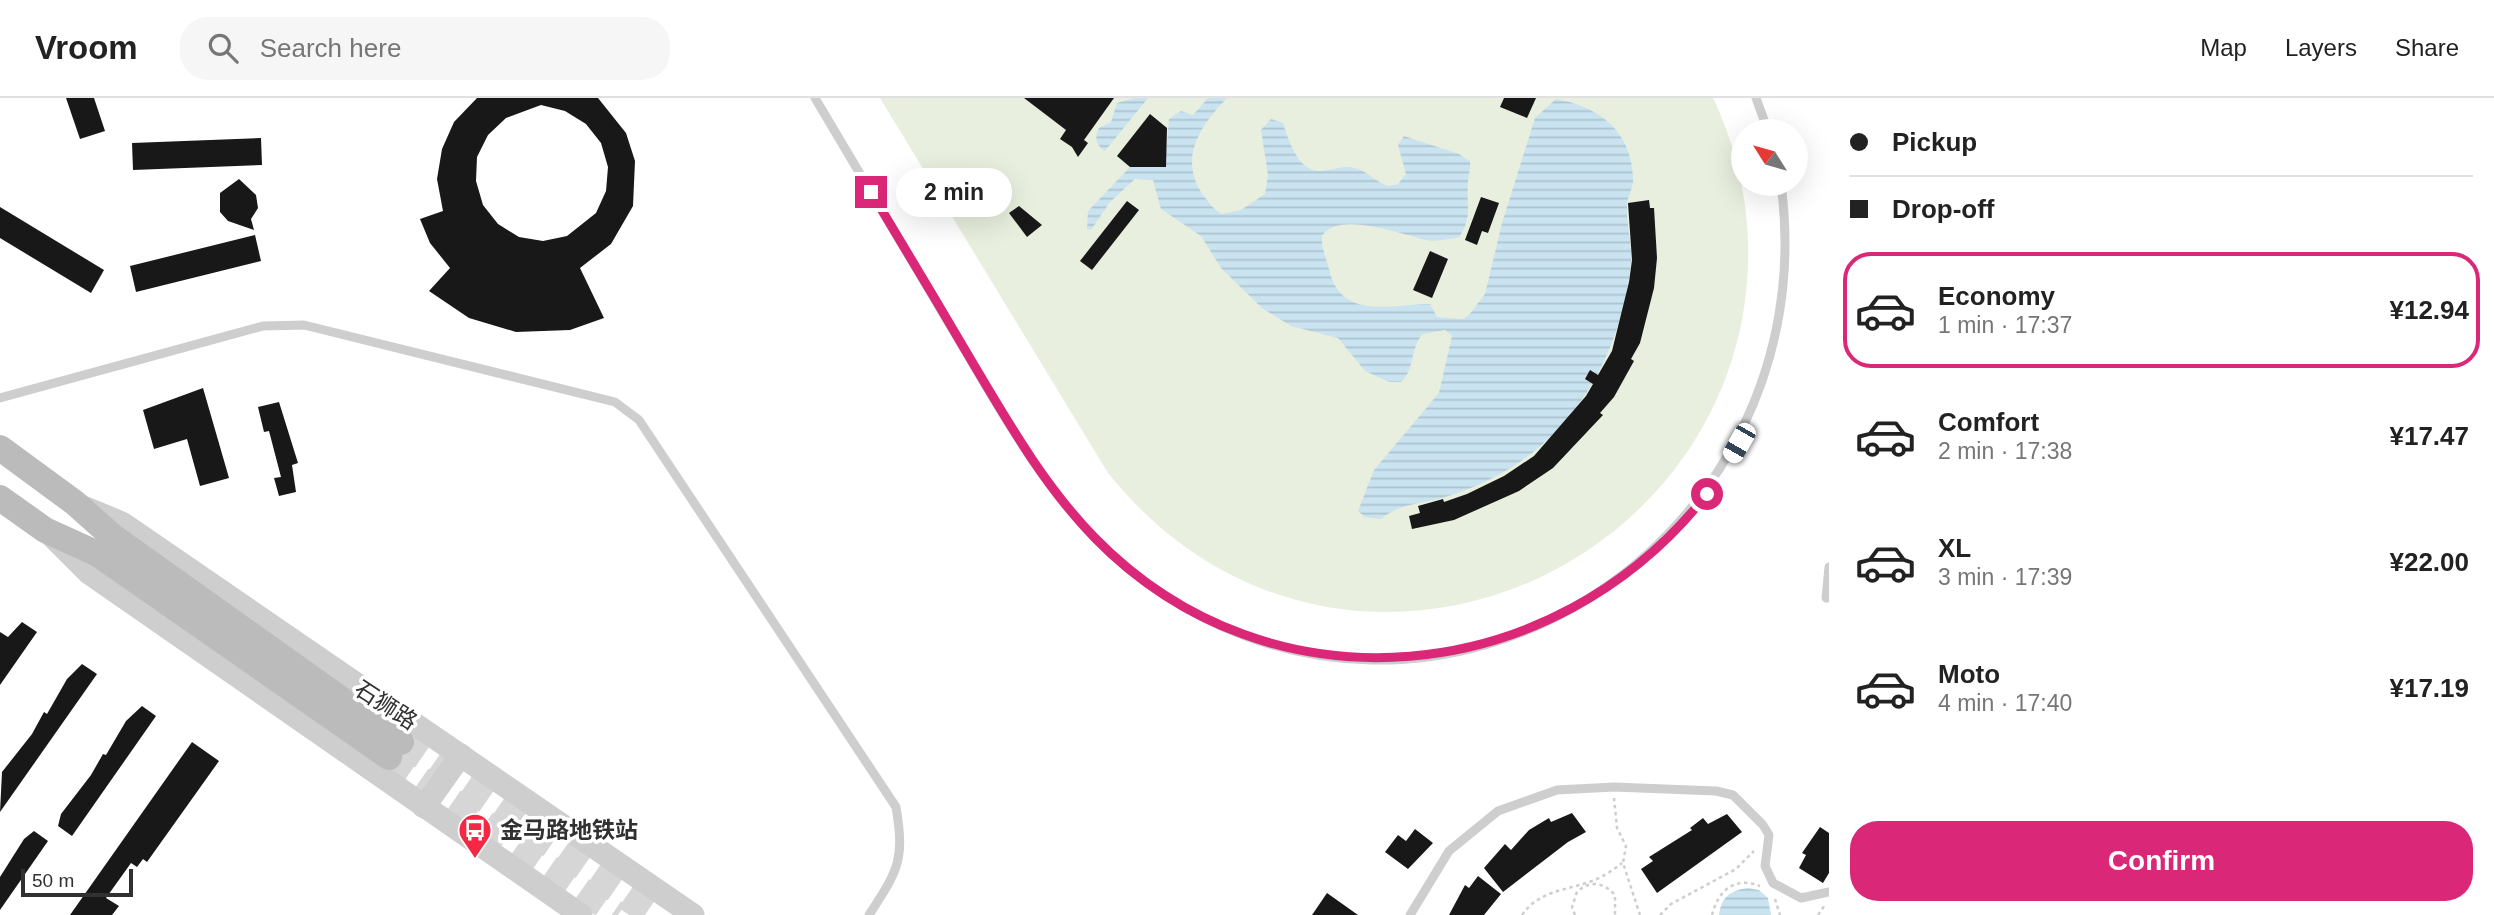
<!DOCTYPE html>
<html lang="en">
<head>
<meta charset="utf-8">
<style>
  :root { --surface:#fff; --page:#f6f6f6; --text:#222; --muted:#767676; --line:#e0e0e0; --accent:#db2777 }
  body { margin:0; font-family:Arial,"Noto Sans SC",sans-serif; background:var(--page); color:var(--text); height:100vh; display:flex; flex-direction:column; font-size:26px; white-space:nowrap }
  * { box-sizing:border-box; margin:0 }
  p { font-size:23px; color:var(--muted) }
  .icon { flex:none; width:38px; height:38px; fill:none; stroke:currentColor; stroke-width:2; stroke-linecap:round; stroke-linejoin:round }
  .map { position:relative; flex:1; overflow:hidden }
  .sheet { display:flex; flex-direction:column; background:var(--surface); width:665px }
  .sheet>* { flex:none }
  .top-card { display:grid; align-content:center; height:154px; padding:0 21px; background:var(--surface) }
  .needle { width:46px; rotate:307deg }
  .controls { position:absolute; left:1731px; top:21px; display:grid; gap:14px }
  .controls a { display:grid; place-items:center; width:77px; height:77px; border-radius:50%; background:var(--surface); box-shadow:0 7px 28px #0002; font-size:35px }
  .scale { position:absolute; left:21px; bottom:18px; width:112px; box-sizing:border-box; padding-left:7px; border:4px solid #313131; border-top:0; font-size:19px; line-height:24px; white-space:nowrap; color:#313131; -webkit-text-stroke:5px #fff; paint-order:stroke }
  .end { position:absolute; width:32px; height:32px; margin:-16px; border:9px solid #db2777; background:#fff; box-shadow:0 0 0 4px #fff }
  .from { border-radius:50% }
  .bubble { position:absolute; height:49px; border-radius:24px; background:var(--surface); box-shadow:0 7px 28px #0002; font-size:23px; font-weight:700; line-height:49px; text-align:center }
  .car { position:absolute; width:21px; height:42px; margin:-21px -10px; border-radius:9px; box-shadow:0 0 5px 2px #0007; background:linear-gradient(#fff 24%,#345 0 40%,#fff 0 76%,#345 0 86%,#fff 0) }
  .top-card b { display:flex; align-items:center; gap:24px; height:66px; font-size:26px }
  .top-card b+b { border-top:2px solid var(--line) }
  .top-card i { width:18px; height:18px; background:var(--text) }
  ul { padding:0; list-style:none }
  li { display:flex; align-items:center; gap:21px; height:116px; margin:0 14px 10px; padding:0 7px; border:4px solid transparent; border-radius:28px }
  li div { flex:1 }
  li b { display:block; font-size:26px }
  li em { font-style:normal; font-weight:700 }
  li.selected { border-color:var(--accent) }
  li>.icon { width:63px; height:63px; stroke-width:1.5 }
  .cta { display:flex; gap:14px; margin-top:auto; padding:14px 21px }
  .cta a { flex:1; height:80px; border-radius:28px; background:var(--accent); color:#fff; font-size:28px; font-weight:700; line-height:80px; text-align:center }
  header { display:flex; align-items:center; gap:42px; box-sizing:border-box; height:98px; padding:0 35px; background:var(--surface); border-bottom:2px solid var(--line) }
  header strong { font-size:33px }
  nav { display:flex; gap:38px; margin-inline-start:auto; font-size:24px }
  .search { width:490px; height:63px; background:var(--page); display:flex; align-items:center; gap:18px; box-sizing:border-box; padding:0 24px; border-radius:28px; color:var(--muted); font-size:26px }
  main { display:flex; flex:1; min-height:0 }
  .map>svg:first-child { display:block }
</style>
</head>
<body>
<header>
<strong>Vroom</strong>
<div class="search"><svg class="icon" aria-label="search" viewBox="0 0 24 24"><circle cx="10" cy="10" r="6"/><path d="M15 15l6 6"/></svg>Search here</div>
<nav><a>Map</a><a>Layers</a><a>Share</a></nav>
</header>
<main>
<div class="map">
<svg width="1829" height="817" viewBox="0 0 1829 817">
  <defs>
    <pattern id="water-rules" width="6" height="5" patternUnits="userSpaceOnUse" patternTransform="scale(1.75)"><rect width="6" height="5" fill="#c9e3f0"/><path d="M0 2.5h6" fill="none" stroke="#adc3ce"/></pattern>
  </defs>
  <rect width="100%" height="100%" fill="#fff"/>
  <path fill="#e8efde" d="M 880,0 L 1713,0 C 1746,69 1756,147 1742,222 C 1701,435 1473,568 1268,493 C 1203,469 1151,428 1108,375 Z"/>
  <g fill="url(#water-rules)">
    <path d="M 1134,0 L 1148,0 L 1105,53 C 1096,48 1094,39 1099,30 L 1111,24 L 1117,5 Z"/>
    <path d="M 1208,0 L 1227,0 C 1200,28 1178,60 1203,97 C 1209,104 1213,112 1222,116 L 1241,112 L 1265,96 L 1268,77 L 1261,32 L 1271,21 L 1283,25 C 1289,43 1298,75 1322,73 C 1334,72 1343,67 1355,70 C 1368,73 1376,85 1389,88 L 1398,86 L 1406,76 L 1398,47 L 1404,38 L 1459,56 L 1470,63 C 1471,70 1468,77 1468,85 C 1466,107 1473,119 1459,139 C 1448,141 1437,144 1426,142 C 1403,137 1338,112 1322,138 C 1321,150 1326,159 1329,171 C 1340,222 1389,207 1430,206 L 1437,219 L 1463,221 L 1469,217 L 1485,196 L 1502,125 L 1535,20 L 1556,1 C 1600,9 1631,33 1633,80 C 1634,89 1628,97 1627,106 C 1626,125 1632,145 1631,164 C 1625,230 1596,297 1546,343 C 1518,369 1482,388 1445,399 C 1423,406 1399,405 1381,421 L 1365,419 L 1358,413 L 1374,372 L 1439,295 L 1452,238 L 1445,232 L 1423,236 C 1410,249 1415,272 1401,284 L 1389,284 L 1365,273 L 1338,240 L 1291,228 L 1262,210 L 1221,170 L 1201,138 L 1161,111 L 1153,82 L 1135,81 L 1110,104 L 1091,132 L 1087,131 L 1088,113 L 1130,69 L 1165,69 L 1169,21 L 1181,13 L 1193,17 Z"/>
    <path d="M 1748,790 L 1759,792 L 1768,800 L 1771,817 L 1719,817 C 1721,800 1730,792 1748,790 Z"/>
  </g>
  <g fill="#181818" fill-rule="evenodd">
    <path d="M 66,0 L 94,0 L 105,33 L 80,41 Z"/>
    <path d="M 477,0 L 598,0 L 626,35 L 635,63 L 633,108 L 611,146 L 580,170 L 604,220 L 570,232 L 516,234 L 469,220 L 429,193 L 450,170 L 430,145 L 420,121 L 443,113 L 437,81 L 442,51 L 454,24 ZM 541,7 L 565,13 L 586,26 L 601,45 L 608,69 L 606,93 L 596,115 L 567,138 L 543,143 L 519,139 L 498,126 L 483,107 L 476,83 L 477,59 L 488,37 L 506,20 Z"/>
    <path d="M 1024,0 L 1114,0 L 1084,42 L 1088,45 L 1078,59 L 1072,49 L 1060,41 L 1066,32 Z"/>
    <path d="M 1504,0 L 1536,0 L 1527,20 L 1500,9 Z"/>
    <path d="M 1150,16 L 1167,30 L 1166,69 L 1130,69 L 1117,58 Z"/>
    <path d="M 261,40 L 262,67 L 133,72 L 132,45 Z"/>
    <path d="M 239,81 L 256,97 L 258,110 L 251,121 L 254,132 L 228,123 L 220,114 L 220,95 Z"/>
    <path d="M 1481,99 L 1499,105 L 1488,135 L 1482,133 L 1477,147 L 1465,142 Z"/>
    <path d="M 1649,102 L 1650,110 L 1654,110 L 1657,160 L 1654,190 L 1640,245 L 1631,261 L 1634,263 L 1614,299 L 1600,315 L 1603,317 L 1553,370 L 1519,393 L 1454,422 L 1412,431 L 1409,418 L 1420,415 L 1418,408 L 1443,401 L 1444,404 L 1467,396 L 1504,378 L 1534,358 L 1586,298 L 1593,286 L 1585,281 L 1590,272 L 1598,277 L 1612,253 L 1629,184 L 1632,162 L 1628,105 Z"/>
    <path d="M 1127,103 L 1139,112 L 1092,172 L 1080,163 Z"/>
    <path d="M 1019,108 L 1042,127 L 1027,139 L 1009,115 Z"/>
    <path d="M 0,109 L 104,172 L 91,195 L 0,140 Z"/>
    <path d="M 255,137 L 261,163 L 136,194 L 130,168 Z"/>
    <path d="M 1430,153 L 1448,161 L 1432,200 L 1413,192 Z"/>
    <path d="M 203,290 L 229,380 L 200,388 L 187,341 L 154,351 L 143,312 Z"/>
    <path d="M 279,304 L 298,365 L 292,367 L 296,394 L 279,398 L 274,380 L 281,379 L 269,333 L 264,334 L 258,309 Z"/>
    <path d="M 22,524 L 37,534 L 0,587 L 0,534 L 8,539 Z"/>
    <path d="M 82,566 L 97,576 L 0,714 L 2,674 L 32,636 L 44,614 L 47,616 L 67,581 Z"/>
    <path d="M 142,608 L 156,618 L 72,738 L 58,728 L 61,716 L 91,677 L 103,656 L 106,657 L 126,623 Z"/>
    <path d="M 192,644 L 219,663 L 147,764 L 143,761 L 137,769 L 131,765 L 106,800 L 119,808 L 112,817 L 70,817 Z"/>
    <path d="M 1572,715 L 1586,734 L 1568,744 L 1503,794 L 1484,770 L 1505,746 L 1511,752 L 1529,732 L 1549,720 L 1551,724 Z"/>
    <path d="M 1727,716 L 1742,734 L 1657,795 L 1641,771 L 1653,763 L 1649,759 L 1692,732 L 1690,730 L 1703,720 L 1708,726 Z"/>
    <path d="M 1820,729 L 1829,735 L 1829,775 L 1823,785 L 1799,770 L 1806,757 L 1802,755 Z"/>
    <path d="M 1415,731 L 1433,745 L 1408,771 L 1385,754 L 1398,737 L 1406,743 Z"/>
    <path d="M 34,733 L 48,743 L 0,812 L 0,779 L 24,741 Z"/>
    <path d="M 1478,778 L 1501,796 L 1484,817 L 1449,817 L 1465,787 L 1469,790 Z"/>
    <path d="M 1327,795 L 1358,817 L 1312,817 Z"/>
  </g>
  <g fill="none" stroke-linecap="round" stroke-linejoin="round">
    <g stroke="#d6d6d6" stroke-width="26" stroke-dasharray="26 13" stroke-linecap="butt">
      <path d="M 401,644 L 652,817"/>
      <path d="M 389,659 L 618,817"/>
    </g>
    <g stroke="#cecece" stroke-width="2.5" stroke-dasharray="3.5 3.5" stroke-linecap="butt">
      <path d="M 1614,700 L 1617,730 L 1626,748 L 1623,765 L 1640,817"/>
      <path d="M 1775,801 L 1780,817"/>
      <path d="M 1522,817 C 1539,793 1563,793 1589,784 C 1601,780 1612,773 1622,765"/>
      <path d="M 1575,817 L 1572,809 L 1577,794 C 1590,782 1603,784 1615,797 L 1615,817"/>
      <path d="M 1660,817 L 1671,806 L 1736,771 L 1754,753"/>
      <path d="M 1712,817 C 1718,793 1734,778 1760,788"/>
      <path d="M 1818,817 L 1825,807"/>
    </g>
    <g stroke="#cecece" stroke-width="9">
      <path d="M 815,0 C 862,78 908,156 954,234 C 1006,321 1057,418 1140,480 C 1435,701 1829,444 1781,86"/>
      <path d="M 1756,0 L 1768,33"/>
      <path d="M 0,300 L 263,228 L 304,227 L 615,304 L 639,322 L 896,709 C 905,763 898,772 869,817"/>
      <path d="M 1829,469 L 1826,500 L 1829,500"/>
      <path d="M 1410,817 L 1449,753 L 1498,713 L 1557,692 L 1614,689 L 1716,693 L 1733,697 L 1763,727 L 1769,737 L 1765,768 L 1773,785 L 1801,800 L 1829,794"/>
    </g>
    <g stroke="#cecece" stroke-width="23">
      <path d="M 86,410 L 122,425 L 693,817"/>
      <path d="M 50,436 L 89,475 L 581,817"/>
      <path d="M 424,709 L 461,657"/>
    </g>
    <g stroke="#bbb" stroke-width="26">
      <path d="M 0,350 L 75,405 L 112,438 L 401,644"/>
      <path d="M 0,400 L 45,432 L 98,456 L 389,659"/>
    </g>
  </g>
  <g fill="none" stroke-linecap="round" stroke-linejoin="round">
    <path stroke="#db2777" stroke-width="9" d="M 871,94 C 906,152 940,209 974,267 C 1009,326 1046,390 1095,440 C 1271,620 1555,590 1707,396"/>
  </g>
  <defs>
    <symbol id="bus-pin" viewBox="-11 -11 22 30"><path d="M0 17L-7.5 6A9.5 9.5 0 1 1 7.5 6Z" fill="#f42744" stroke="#fff"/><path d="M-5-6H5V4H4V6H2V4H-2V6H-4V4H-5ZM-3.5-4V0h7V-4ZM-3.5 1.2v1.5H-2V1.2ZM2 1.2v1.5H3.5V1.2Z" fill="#fff"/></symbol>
  </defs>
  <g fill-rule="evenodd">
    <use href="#bus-pin" x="456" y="713" width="38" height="52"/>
  </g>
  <g text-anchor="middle" stroke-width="7" stroke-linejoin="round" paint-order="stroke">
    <g font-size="23" fill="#313131" stroke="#fff">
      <text transform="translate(386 607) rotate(33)" y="8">石狮路</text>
    </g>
    <g font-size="23" font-weight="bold" fill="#313131" stroke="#fff" text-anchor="start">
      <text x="500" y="740">金马路地铁站</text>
    </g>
  </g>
</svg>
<div class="controls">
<a><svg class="needle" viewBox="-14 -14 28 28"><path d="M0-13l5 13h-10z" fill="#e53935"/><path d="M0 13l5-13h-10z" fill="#767676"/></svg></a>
</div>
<div class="scale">50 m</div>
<i class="end from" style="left:1707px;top:396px"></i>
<i class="end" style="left:871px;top:94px"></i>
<div class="bubble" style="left:896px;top:70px;width:116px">2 min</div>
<i class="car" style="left:1739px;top:345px;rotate:210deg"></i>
</div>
<section class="sheet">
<div class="top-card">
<b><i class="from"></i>Pickup</b>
<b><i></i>Drop-off</b>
</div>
<ul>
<li class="selected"><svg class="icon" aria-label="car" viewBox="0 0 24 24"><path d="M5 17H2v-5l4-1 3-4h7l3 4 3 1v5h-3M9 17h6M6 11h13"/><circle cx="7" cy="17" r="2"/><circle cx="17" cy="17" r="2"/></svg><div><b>Economy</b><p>1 min · 17:37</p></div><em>¥12.94</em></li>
<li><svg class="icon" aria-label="car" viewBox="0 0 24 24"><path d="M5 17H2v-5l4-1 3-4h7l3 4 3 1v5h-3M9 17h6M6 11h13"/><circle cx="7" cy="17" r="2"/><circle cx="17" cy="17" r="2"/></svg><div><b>Comfort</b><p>2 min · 17:38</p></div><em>¥17.47</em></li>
<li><svg class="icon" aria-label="car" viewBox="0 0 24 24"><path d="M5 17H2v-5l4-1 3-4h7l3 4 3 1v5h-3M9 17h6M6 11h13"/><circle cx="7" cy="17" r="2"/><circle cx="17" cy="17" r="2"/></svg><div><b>XL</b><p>3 min · 17:39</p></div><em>¥22.00</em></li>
<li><svg class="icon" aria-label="car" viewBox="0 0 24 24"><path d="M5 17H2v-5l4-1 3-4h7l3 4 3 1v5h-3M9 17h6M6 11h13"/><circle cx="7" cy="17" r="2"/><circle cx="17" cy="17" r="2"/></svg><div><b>Moto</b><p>4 min · 17:40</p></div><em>¥17.19</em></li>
</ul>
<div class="cta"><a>Confirm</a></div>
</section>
</main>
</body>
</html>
